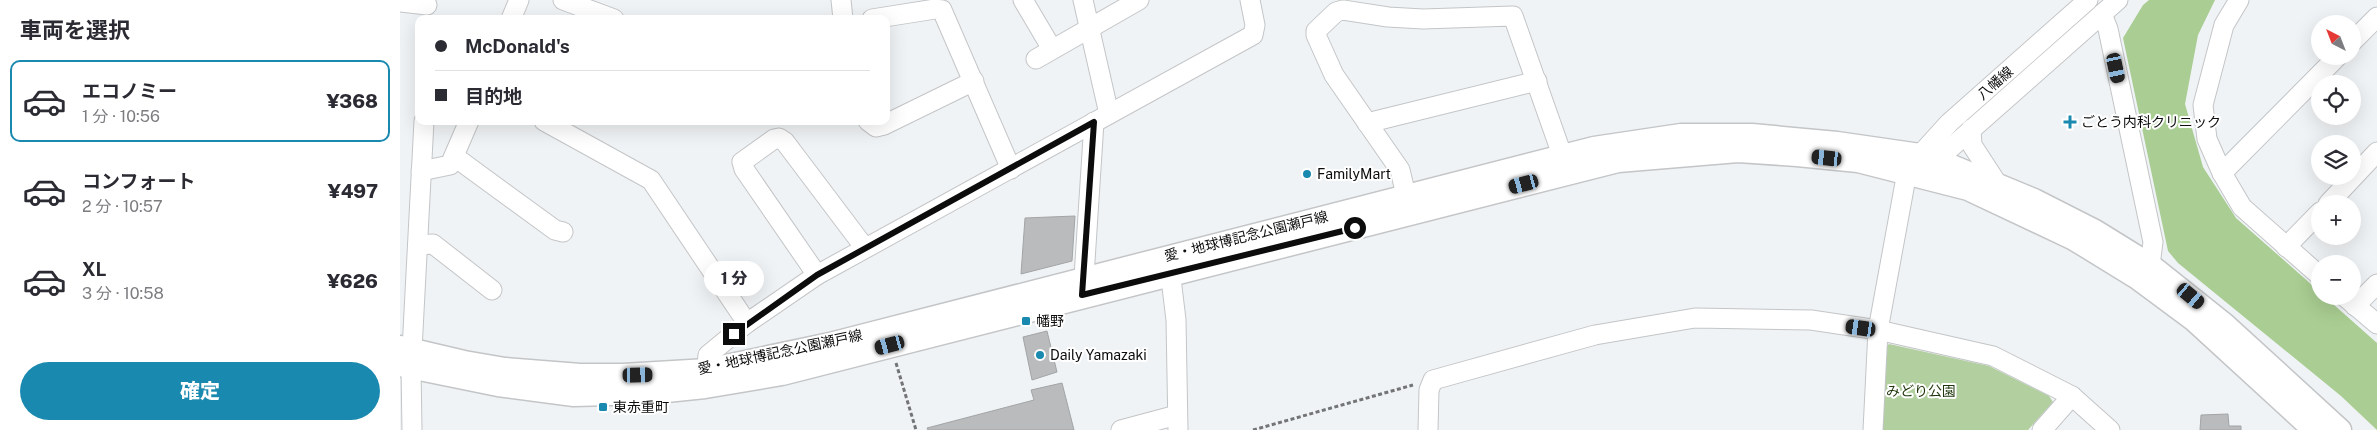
<!DOCTYPE html>
<html lang="ja">
<head>
<meta charset="utf-8">
<style>
  :root { --surface:#fff; --page:#f7f7f7; --text:#2b2b33; --muted:#7c7c81; --line:#e1e1e2; --accent:#1989af }
  body { margin:0; font-family:"Public Sans","Noto Sans JP",sans-serif; background:var(--page); color:var(--text); height:100vh; display:flex; flex-direction:column; font-size:19px; white-space:nowrap }
  * { box-sizing:border-box; margin:0 }
  p { font-size:16px; color:var(--muted) }
  .icon { flex:none; width:28px; height:28px; fill:none; stroke:currentColor; stroke-width:2; stroke-linecap:round; stroke-linejoin:round }
  .map { position:relative; flex:1; overflow:hidden }
  .side { display:flex; flex-direction:column; background:var(--surface); width:400px }
  .side>* { flex:none }
  .top-card { position:absolute; left:15px; top:15px; width:475px; height:110px; border-radius:10px; box-shadow:0 5px 20px #0002; display:grid; align-content:center; height:110px; padding:0 20px; background:var(--surface) }
  .needle { width:32px; rotate:318deg }
  .tools { position:absolute; left:1911px; top:15px; display:grid; gap:10px }
  .tools a { display:grid; place-items:center; width:50px; height:50px; border-radius:50%; background:var(--surface); box-shadow:0 5px 20px #0002; font-size:25px }
  .end { position:absolute; width:22px; height:22px; margin:-11px; border:6px solid #0c0c0d; background:#fff; box-shadow:0 0 0 2px #fff }
  .from { border-radius:50% }
  .bubble { position:absolute; height:35px; border-radius:18px; background:var(--surface); box-shadow:0 5px 20px #0002; font-size:16px; font-weight:800; line-height:35px; text-align:center }
  .car { position:absolute; width:15px; height:30px; margin:-15px -8px; border-radius:6px; box-shadow:0 0 4px 1px #0007; background:linear-gradient(#222 24%,#8ab4d8 0 40%,#222 0 76%,#8ab4d8 0 86%,#222 0) }
  .top-card b { display:flex; align-items:center; gap:18px; height:48px; font-size:19px }
  .top-card b+b { border-top:1px solid var(--line) }
  .top-card i { width:12px; height:12px; background:var(--text) }
  ul { padding:0; list-style:none }
  li { display:flex; align-items:center; gap:15px; height:82px; margin:0 10px 8px; padding:0 10px; border:2px solid transparent; border-radius:10px }
  li div { flex:1 }
  li b { display:block; font-size:19px }
  li em { font-style:normal; font-weight:800 }
  li.current { border-color:var(--accent) }
  li>.icon { width:45px; height:45px; stroke-width:1.5 }
  h2 { padding:0 20px; font-size:22px; line-height:60px }
  .button { display:flex; gap:10px; margin-top:auto; padding:10px 20px }
  .button a { flex:1; height:58px; border-radius:30px; background:var(--accent); color:#fff; font-size:20px; font-weight:800; line-height:58px; text-align:center }
  main { display:flex; flex:1; min-height:0 }
  .map>svg:first-child { display:block }
</style>
</head>
<body>
<main>
<section class="side">
<h2>車両を選択</h2>
<ul>
<li class="current"><svg class="icon" aria-label="car" viewBox="0 0 24 24"><path d="M5 17H2v-5l4-1 3-4h7l3 4 3 1v5h-3M9 17h6M6 11h13"/><circle cx="7" cy="17" r="2"/><circle cx="17" cy="17" r="2"/></svg><div><b>エコノミー</b><p>1 分 · 10:56</p></div><em>¥368</em></li>
<li><svg class="icon" aria-label="car" viewBox="0 0 24 24"><path d="M5 17H2v-5l4-1 3-4h7l3 4 3 1v5h-3M9 17h6M6 11h13"/><circle cx="7" cy="17" r="2"/><circle cx="17" cy="17" r="2"/></svg><div><b>コンフォート</b><p>2 分 · 10:57</p></div><em>¥497</em></li>
<li><svg class="icon" aria-label="car" viewBox="0 0 24 24"><path d="M5 17H2v-5l4-1 3-4h7l3 4 3 1v5h-3M9 17h6M6 11h13"/><circle cx="7" cy="17" r="2"/><circle cx="17" cy="17" r="2"/></svg><div><b>XL</b><p>3 分 · 10:58</p></div><em>¥626</em></li>
</ul>
<div class="button"><a>確定</a></div>
</section>
<div class="map">
<svg width="1977" height="430" viewBox="0 0 1977 430">
  <rect width="100%" height="100%" fill="#f0f3f5"/>
  <path fill="#b2cf9f" d="M 1489,344 L 1589,366 L 1649,396 L 1653,402 L 1628,430 L 1479,430 L 1485,348 Z"/>
  <path fill="#a9cd92" d="M 1749,0 L 1815,0 L 1798,35 L 1785,104 L 1803,167 L 1836,218 L 1920,292 L 1920,296 L 1924,296 L 1977,343 L 1977,430 L 1941,396 L 1778,263 L 1768,251 L 1723,38 L 1743,5 Z"/>
  <g fill="#b9bbbd" stroke="#a2a4a6">
    <path d="M 675,216 L 672,261 L 621,274 L 625,218 Z"/>
    <path d="M 647,331 L 657,372 L 632,380 L 623,337 Z"/>
    <path d="M 662,383 L 674,430 L 528,430 L 527,428 L 634,400 L 631,390 Z"/>
    <path d="M 1828,414 L 1829,426 L 1841,426 L 1841,430 L 1800,430 L 1801,415 Z"/>
  </g>
  <g fill="none" stroke-linecap="round" stroke-linejoin="round">
    <defs>
      <g id="minor">
        <path d="M 163,0 L 214,19"/>
        <path d="M 441,0 L 443,19"/>
        <path d="M 623,0 L 652,49"/>
        <path d="M 683,0 L 709,114"/>
        <path d="M 1839,0 L 1824,25 L 1803,105 L 1807,139 L 1822,173 L 1842,207 L 1920,276"/>
        <path d="M 0,2 L 27,5"/>
        <path d="M 1702,14 L 1708,29 L 1753,242 L 1750,265"/>
        <path d="M 111,19 L 119,0"/>
        <path d="M 472,19 L 535,9 L 542,10 L 611,169"/>
        <path d="M 1952,42 L 1977,17"/>
        <path d="M 636,59 L 739,0"/>
        <path d="M 144,121 L 251,180 L 347,323"/>
        <path d="M 468,121 L 476,127 L 484,125 L 574,81"/>
        <path d="M 967,123 L 1137,81"/>
        <path d="M 1571,129 L 1572,145 L 1598,185"/>
        <path d="M 55,157 L 155,230 L 163,232"/>
        <path d="M 1515,167 L 1520,155 L 1549,123 L 1688,0"/>
        <path d="M 1530,170 L 1537,160 L 1718,0"/>
        <path d="M 21,171 L 50,165 L 69,121"/>
        <path d="M 1822,173 L 1938,56"/>
        <path d="M 1006,195 L 1000,170 L 934,75 L 916,35 L 916,31 L 936,12 L 943,10 L 988,17 L 1023,19 L 1113,16 L 1167,169"/>
        <path d="M 1928,204 L 1977,152"/>
        <path d="M 18,245 L 33,244 L 92,290"/>
        <path d="M 1886,247 L 1920,212"/>
        <path d="M 769,262 L 776,320 L 778,430"/>
        <path d="M 417,275 L 344,169 L 342,162 L 374,139 L 379,138 L 385,142 L 465,248"/>
        <path d="M 683,292 L 694,122"/>
        <path d="M 1944,296 L 1977,324"/>
        <path d="M 1955,306 L 1977,284"/>
        <path d="M 305,384 L 308,355 L 347,323 L 417,275 L 853,35 L 855,25 L 850,0"/>
        <path d="M 12,430 L 11,369 L 24,121"/>
        <path d="M 721,430 L 777,415"/>
        <path d="M 1028,430 L 1029,390 L 1033,380 L 1195,335 L 1295,318 L 1411,320 L 1478,330 L 1593,356 L 1672,396 L 1710,430"/>
        <path d="M 1473,430 L 1478,330 L 1507,172"/>
        <path d="M 1642,430 L 1672,396"/>
      </g>
      <g id="major">
        <path d="M 0,347 L 64,362 L 105,369 L 180,375 L 223,375 L 307,370 L 430,344 L 1194,148 L 1281,135 L 1352,135 L 1437,143 L 1520,155 L 1537,160 L 1634,200 L 1695,231 L 1750,265 L 1824,324 L 1940,430"/>
        <path d="M 0,365 L 98,385 L 174,395 L 247,393 L 305,387 L 382,374 L 1218,161 L 1338,151 L 1397,155 L 1458,161 L 1568,189 L 1674,239 L 1736,277 L 1794,320 L 1914,430"/>
      </g>
    </defs>
    <use href="#minor" stroke="#c3c5c7" stroke-width="21"/>
    <use href="#major" stroke="#c3c5c7" stroke-width="25"/>
    <g stroke="#737476" stroke-width="3" stroke-dasharray="4 2.5" stroke-linecap="butt">
      <path d="M 496,363 L 516,430"/>
      <path d="M 853,430 L 1013,385"/>
    </g>
    <use href="#minor" stroke="#fff" stroke-width="19"/>
    <use href="#major" stroke="#fff" stroke-width="22"/>
  </g>
  <g fill="none" stroke-linecap="round" stroke-linejoin="round">
    <path stroke="#0c0c0d" stroke-width="6" d="M 334,334 L 417,275 L 694,122 L 682,295 L 955,228"/>
  </g>
  <g fill="#1989af" stroke="#fff" stroke-width="2">
    <path d="M1667.5 114.5h5v5h5v5h-5v5h-5v-5h-5v-5h5z"/>
    <circle cx="907" cy="174" r="5"/>
    <rect x="621" y="316" width="10" height="10" rx="2.5"/>
    <circle cx="640" cy="355" r="5"/>
    <rect x="198" y="402" width="10" height="10" rx="2.5"/>
  </g>
  <g text-anchor="middle" stroke-width="4" stroke-linejoin="round" paint-order="stroke">
    <g font-size="14" fill="#0c0c0d" stroke="#fff">
      <text transform="translate(1595 83) rotate(-41)" y="5">八幡線</text>
      <text transform="translate(846 236) rotate(-14)" y="5">愛・地球博記念公園瀬戸線</text>
      <text transform="translate(380 352) rotate(-12)" y="5">愛・地球博記念公園瀬戸線</text>
    </g>
    <g font-size="14" fill="#0c0c0d" stroke="#fff" text-anchor="start">
      <text x="1681" y="127">ごとう内科クリニック</text>
      <text x="917" y="179">FamilyMart</text>
      <text x="636" y="326">幡野</text>
      <text x="650" y="360">Daily Yamazaki</text>
      <text x="213" y="412">東赤重町</text>
    </g>
    <g font-size="14" fill="#1f350b" stroke="#fff">
      <text x="1521" y="396">みどり公園</text>
    </g>
  </g>
</svg>
<div class="tools">
<a><svg class="needle" viewBox="-14 -14 28 28"><path d="M0-13l5 13h-10z" fill="#e53935"/><path d="M0 13l5-13h-10z" fill="#7c7c81"/></svg></a>
<a><svg class="icon" aria-label="locate" viewBox="0 0 24 24"><circle cx="12" cy="12" r="6"/><path d="M12 2v4M12 18v4M2 12h4M18 12h4"/></svg></a>
<a><svg class="icon" aria-label="layers" viewBox="0 0 24 24"><path d="M12 4l9 5-9 5-9-5zM3 14l9 5 9-5"/></svg></a>
<a>+</a>
<a>−</a>
</div>
<i class="end from" style="left:955px;top:228px"></i>
<i class="end" style="left:334px;top:334px"></i>
<div class="bubble" style="left:304px;top:261px;width:60px">1 分</div>
<i class="car" style="left:1716px;top:68px;rotate:168deg"></i>
<i class="car" style="left:1427px;top:158px;rotate:276deg"></i>
<i class="car" style="left:1124px;top:184px;rotate:255deg"></i>
<i class="car" style="left:1791px;top:296px;rotate:130deg"></i>
<i class="car" style="left:1461px;top:328px;rotate:278deg"></i>
<i class="car" style="left:490px;top:345px;rotate:255deg"></i>
<i class="car" style="left:238px;top:375px;rotate:89deg"></i>
<div class="top-card">
<b><i class="from"></i>McDonald's</b>
<b><i></i>目的地</b>
</div>
</div>
</main>
</body>
</html>
